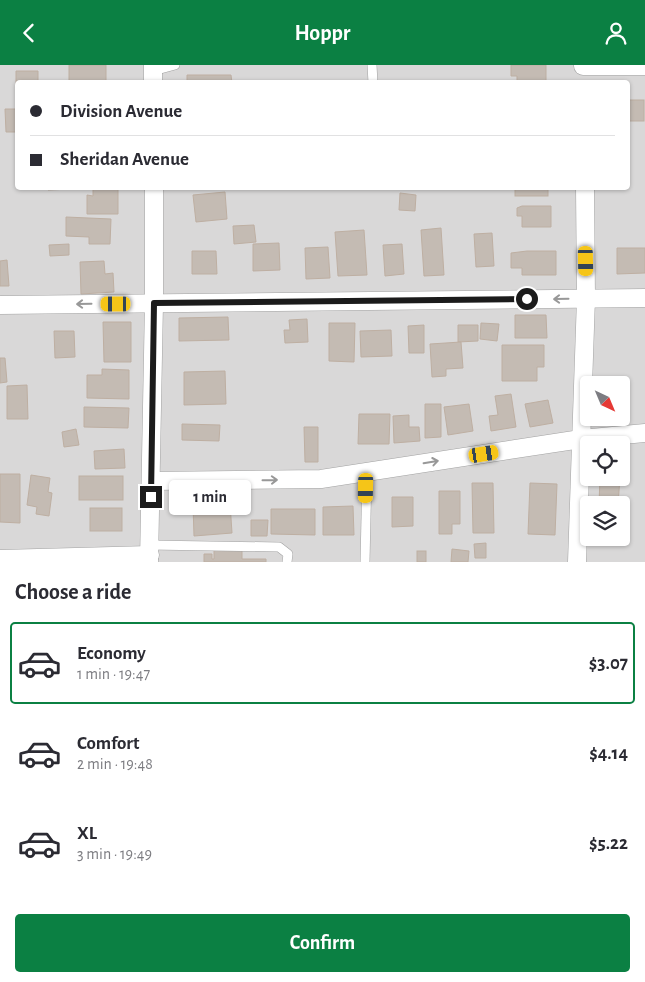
<!DOCTYPE html>
<html lang="en">
<head>
<meta charset="utf-8">
<style>
  :root { --surface:#fff; --page:#f2f2f3; --text:#2b2b33; --muted:#7c7c81; --line:#e1e1e2; --accent:#0b8043 }
  body { margin:0; font-family:"Alegreya Sans",sans-serif; background:var(--page); color:var(--text); height:100vh; display:flex; flex-direction:column; font-size:19px; white-space:nowrap }
  * { box-sizing:border-box; margin:0 }
  p { font-size:16px; color:var(--muted) }
  .icon { flex:none; width:28px; height:28px; fill:none; stroke:currentColor; stroke-width:2; stroke-linecap:round; stroke-linejoin:round }
  .map { position:relative; height:497px; overflow:hidden }
  .drawer { display:flex; flex-direction:column; background:var(--surface); flex:1 }
  .drawer>* { flex:none }
  .guide { position:absolute; left:15px; top:15px; width:615px; height:110px; border-radius:5px; box-shadow:0 1px 4px #0004; display:grid; align-content:center; height:110px; padding:0 15px; background:var(--surface) }
  .needle { width:32px; rotate:136deg }
  .controls { position:absolute; left:580px; top:311px; display:grid; gap:10px }
  .controls a { display:grid; place-items:center; width:50px; height:50px; border-radius:5px; background:var(--surface); box-shadow:0 1px 4px #0004; font-size:25px }
  .end { position:absolute; width:22px; height:22px; margin:-11px; border:6px solid #1b1b1b; background:#fff; box-shadow:0 0 0 2px #fff }
  .from { border-radius:50% }
  .bubble { position:absolute; height:35px; border-radius:5px; background:var(--surface); box-shadow:0 1px 4px #0004; font-size:16px; font-weight:700; line-height:35px; text-align:center }
  .car { position:absolute; width:15px; height:30px; margin:-15px -8px; border-radius:6px; box-shadow:0 0 4px 1px #0007; background:linear-gradient(#f5c518 24%,#345 0 40%,#f5c518 0 76%,#345 0 86%,#f5c518 0) }
  .guide b { display:flex; align-items:center; gap:18px; height:48px; font-size:19px }
  .guide b+b { border-top:1px solid var(--line) }
  .guide i { width:12px; height:12px; background:var(--text) }
  ul { padding:0; list-style:none }
  li { display:flex; align-items:center; gap:15px; height:82px; margin:0 10px 8px; padding:0 5px; border:2px solid transparent; border-radius:5px }
  li div { flex:1 }
  li b { display:block; font-size:19px }
  li em { font-style:normal; font-weight:700 }
  li.active { border-color:var(--accent) }
  li>.icon { width:45px; height:45px; stroke-width:1.5 }
  h2 { padding:0 15px; font-size:22px; line-height:60px }
  .action { display:flex; gap:10px; margin-top:auto; padding:10px 15px }
  .action a { flex:1; height:58px; border-radius:5px; background:var(--accent); color:#fff; font-size:20px; font-weight:700; line-height:58px; text-align:center }
  header { display:flex; justify-content:space-between; align-items:center; height:65px; padding:0 15px; background:var(--accent); color:#fff; font-size:22px; font-weight:700 }
  .map>svg:first-child { display:block }
</style>
</head>
<body>
<header><svg class="icon" aria-label="back" viewBox="0 0 24 24"><path d="M15 5l-7 7 7 7"/></svg>Hoppr<svg class="icon" aria-label="person" viewBox="0 0 24 24"><circle cx="12" cy="8" r="4"/><path d="M4 21q1-7 8-7t8 7"/></svg></header>
<div class="map">
<svg width="645" height="497" viewBox="0 0 645 497">
  <rect width="100%" height="100%" fill="#ede9e0"/>
  <path fill="#d9d8d8" fill-rule="evenodd" d="M 0,0 L 645,0 L 645,497 L 0,497 ZM 18,18 L 628,18 L 628,122 L 18,122 ZM 589,320 L 621,320 L 621,352 L 589,352 ZM 589,380 L 621,380 L 621,412 L 589,412 ZM 589,440 L 621,440 L 621,472 L 589,472 Z"/>
  <g fill="#c4bbb3" stroke="#beafa2">
    <rect x="69" y="0" width="37" height="16"/>
    <path d="M 511,0 L 546,0 L 546,17 L 517,18 L 517,11 L 511,11 Z"/>
    <path d="M 16,6 L 38,6 L 38,18 L 18,18 L 16,23 Z"/>
    <path d="M 187,10 L 231,10 L 232,18 L 187,18 Z"/>
    <rect x="628" y="35" width="16" height="21"/>
    <path d="M 5,44 L 18,44 L 18,67 L 6,67 Z"/>
    <path d="M 47,122 L 71,122 L 71,124 L 48,125 Z"/>
    <path d="M 93,122 L 118,122 L 118,149 L 87,149 L 87,130 L 93,131 Z"/>
    <rect x="515" y="122" width="33" height="9"/>
    <path d="M 225,127 L 227,154 L 196,157 L 193,130 Z"/>
    <path d="M 400,128 L 416,130 L 415,146 L 399,145 Z"/>
    <path d="M 522,141 L 551,141 L 551,162 L 522,162 L 522,151 L 517,151 L 517,143 Z"/>
    <path d="M 66,152 L 111,154 L 110,179 L 89,179 L 89,172 L 66,171 Z"/>
    <path d="M 254,160 L 256,177 L 234,179 L 233,161 Z"/>
    <path d="M 441,163 L 444,210 L 424,211 L 421,165 Z"/>
    <path d="M 364,165 L 367,210 L 338,211 L 335,167 Z"/>
    <path d="M 492,168 L 494,201 L 476,202 L 474,169 Z"/>
    <path d="M 279,178 L 280,205 L 253,206 L 253,179 Z"/>
    <path d="M 69,179 L 69,190 L 50,191 L 49,180 Z"/>
    <path d="M 402,179 L 404,209 L 385,211 L 383,180 Z"/>
    <path d="M 328,182 L 330,213 L 306,214 L 305,183 Z"/>
    <path d="M 617,183 L 645,183 L 645,208 L 617,209 Z"/>
    <path d="M 192,186 L 216,186 L 217,209 L 192,209 Z"/>
    <path d="M 527,186 L 556,186 L 556,210 L 522,210 L 522,203 L 511,203 L 511,188 Z"/>
    <path d="M 7,195 L 9,221 L 0,221 L 0,196 Z"/>
    <path d="M 104,196 L 105,209 L 113,208 L 114,227 L 81,229 L 80,197 Z"/>
    <path d="M 515,250 L 546,250 L 547,273 L 515,273 Z"/>
    <path d="M 228,252 L 229,275 L 179,276 L 179,253 Z"/>
    <path d="M 307,254 L 308,277 L 285,278 L 284,265 L 290,265 L 289,255 Z"/>
    <path d="M 103,257 L 131,257 L 131,297 L 104,297 Z"/>
    <path d="M 329,258 L 355,258 L 354,297 L 329,296 Z"/>
    <path d="M 481,258 L 499,259 L 497,276 L 480,274 Z"/>
    <path d="M 424,260 L 424,288 L 409,288 L 408,261 Z"/>
    <path d="M 458,260 L 478,260 L 478,276 L 458,277 Z"/>
    <path d="M 391,265 L 392,291 L 361,292 L 360,266 Z"/>
    <path d="M 54,266 L 74,266 L 75,292 L 55,293 Z"/>
    <path d="M 461,277 L 463,303 L 446,304 L 446,311 L 432,312 L 430,279 Z"/>
    <path d="M 502,280 L 544,280 L 544,302 L 537,302 L 537,316 L 502,316 Z"/>
    <path d="M 0,293 L 5,293 L 7,317 L 0,318 Z"/>
    <path d="M 102,304 L 129,305 L 129,334 L 87,333 L 87,310 L 102,310 Z"/>
    <path d="M 225,306 L 226,339 L 184,340 L 184,307 Z"/>
    <path d="M 27,320 L 28,354 L 7,354 L 7,321 Z"/>
    <path d="M 511,329 L 516,362 L 491,366 L 489,351 L 498,350 L 495,331 Z"/>
    <path d="M 548,335 L 553,358 L 530,362 L 525,339 Z"/>
    <path d="M 425,339 L 441,339 L 441,372 L 425,373 Z"/>
    <path d="M 469,339 L 473,366 L 448,370 L 444,342 Z"/>
    <path d="M 84,342 L 129,343 L 128,363 L 84,362 Z"/>
    <path d="M 359,349 L 390,349 L 389,379 L 358,379 Z"/>
    <path d="M 409,350 L 409,362 L 419,362 L 420,376 L 394,378 L 393,351 Z"/>
    <path d="M 182,359 L 220,360 L 219,376 L 182,375 Z"/>
    <path d="M 304,362 L 318,362 L 318,397 L 305,397 Z"/>
    <path d="M 76,364 L 79,380 L 64,382 L 62,367 Z"/>
    <path d="M 124,384 L 125,403 L 95,404 L 94,386 Z"/>
    <path d="M 0,409 L 20,409 L 20,458 L 0,457 Z"/>
    <path d="M 31,410 L 50,413 L 48,427 L 52,428 L 49,451 L 36,449 L 37,442 L 27,440 Z"/>
    <rect x="79" y="411" width="44" height="24"/>
    <path d="M 600,412 L 620,412 L 618,440 L 599,440 Z"/>
    <path d="M 472,418 L 493,418 L 494,468 L 473,468 Z"/>
    <path d="M 530,418 L 557,419 L 555,470 L 528,469 Z"/>
    <path d="M 439,426 L 460,426 L 460,459 L 452,459 L 452,469 L 439,469 Z"/>
    <path d="M 392,432 L 413,432 L 413,461 L 392,462 Z"/>
    <path d="M 230,438 L 232,468 L 194,471 L 193,440 Z"/>
    <path d="M 353,441 L 354,470 L 323,470 L 323,442 Z"/>
    <rect x="90" y="443" width="32" height="23"/>
    <path d="M 271,444 L 315,444 L 315,470 L 271,469 Z"/>
    <path d="M 251,455 L 268,455 L 267,471 L 251,471 Z"/>
    <path d="M 486,478 L 486,493 L 475,493 L 474,479 Z"/>
    <path d="M 214,483 L 242,484 L 242,494 L 266,494 L 266,497 L 204,497 L 204,489 L 212,489 L 212,494 L 214,494 Z"/>
    <path d="M 452,484 L 469,486 L 468,497 L 451,497 Z"/>
    <rect x="417" y="486" width="9" height="11"/>
  </g>
  <g fill="none" stroke-linecap="round" stroke-linejoin="round">
    <defs>
      <g id="lane">
        <path d="M 372,0 L 373,18"/>
        <path d="M 153,6 L 175,0"/>
        <path d="M 150,480 L 279,482 L 288,489 L 287,497"/>
        <path d="M 365,497 L 367,407"/>
      </g>
      <g id="street">
        <path d="M 153,0 L 153,18"/>
        <path d="M 583,1 L 645,1"/>
        <path d="M 0,240 L 645,233"/>
        <path d="M 151,416 L 321,414 L 581,374 L 645,368"/>
        <path d="M 0,494 L 150,490"/>
        <path d="M 149,497 L 154,238 L 154,122"/>
        <path d="M 577,497 L 586,233 L 585,122"/>
      </g>
    </defs>
    <use href="#lane" stroke="#a2a2a2" stroke-width="10"/>
    <use href="#street" stroke="#a2a2a2" stroke-width="19"/>
    <use href="#lane" stroke="#fff" stroke-width="9"/>
    <use href="#street" stroke="#fff" stroke-width="18"/>
  </g>
  <defs><path id="oneway-shaft" d="M-6 0H5M1.5-3L5.5 0L1.5 3" fill="none" stroke-width="1.6" stroke-linecap="round" stroke-linejoin="round" transform="scale(1.25)"/></defs>
  <g stroke="#989898">
    <use href="#oneway-shaft" transform="translate(561 234) rotate(179)"/>
    <use href="#oneway-shaft" transform="translate(84 239) rotate(179)"/>
    <use href="#oneway-shaft" transform="translate(431 397) rotate(-9)"/>
    <use href="#oneway-shaft" transform="translate(270 415) rotate(-1)"/>
  </g>
  <g fill="none" stroke-linecap="round" stroke-linejoin="round">
    <path stroke="#1b1b1b" stroke-width="6" d="M 151,432 L 154,238 L 527,234"/>
  </g>
</svg>
<div class="controls">
<a><svg class="needle" viewBox="-14 -14 28 28"><path d="M0-13l5 13h-10z" fill="#e53935"/><path d="M0 13l5-13h-10z" fill="#7c7c81"/></svg></a>
<a><svg class="icon" aria-label="locate" viewBox="0 0 24 24"><circle cx="12" cy="12" r="6"/><path d="M12 2v4M12 18v4M2 12h4M18 12h4"/></svg></a>
<a><svg class="icon" aria-label="layers" viewBox="0 0 24 24"><path d="M12 4l9 5-9 5-9-5zM3 14l9 5 9-5"/></svg></a>
</div>
<i class="end from" style="left:527px;top:234px"></i>
<i class="end" style="left:151px;top:432px"></i>
<div class="bubble" style="left:169px;top:415px;width:82px">1 min</div>
<i class="car" style="left:586px;top:196px;rotate:179deg"></i>
<i class="car" style="left:116px;top:239px;rotate:270deg"></i>
<i class="car" style="left:484px;top:389px;rotate:81deg"></i>
<i class="car" style="left:366px;top:423px;rotate:181deg"></i>
<div class="guide">
<b><i class="from"></i>Division Avenue</b>
<b><i></i>Sheridan Avenue</b>
</div>
</div>
<section class="drawer">
<h2>Choose a ride</h2>
<ul>
<li class="active"><svg class="icon" aria-label="car" viewBox="0 0 24 24"><path d="M5 17H2v-5l4-1 3-4h7l3 4 3 1v5h-3M9 17h6M6 11h13"/><circle cx="7" cy="17" r="2"/><circle cx="17" cy="17" r="2"/></svg><div><b>Economy</b><p>1 min · 19:47</p></div><em>$3.07</em></li>
<li><svg class="icon" aria-label="car" viewBox="0 0 24 24"><path d="M5 17H2v-5l4-1 3-4h7l3 4 3 1v5h-3M9 17h6M6 11h13"/><circle cx="7" cy="17" r="2"/><circle cx="17" cy="17" r="2"/></svg><div><b>Comfort</b><p>2 min · 19:48</p></div><em>$4.14</em></li>
<li><svg class="icon" aria-label="car" viewBox="0 0 24 24"><path d="M5 17H2v-5l4-1 3-4h7l3 4 3 1v5h-3M9 17h6M6 11h13"/><circle cx="7" cy="17" r="2"/><circle cx="17" cy="17" r="2"/></svg><div><b>XL</b><p>3 min · 19:49</p></div><em>$5.22</em></li>
</ul>
<div class="action"><a>Confirm</a></div>
</section>
</body>
</html>
